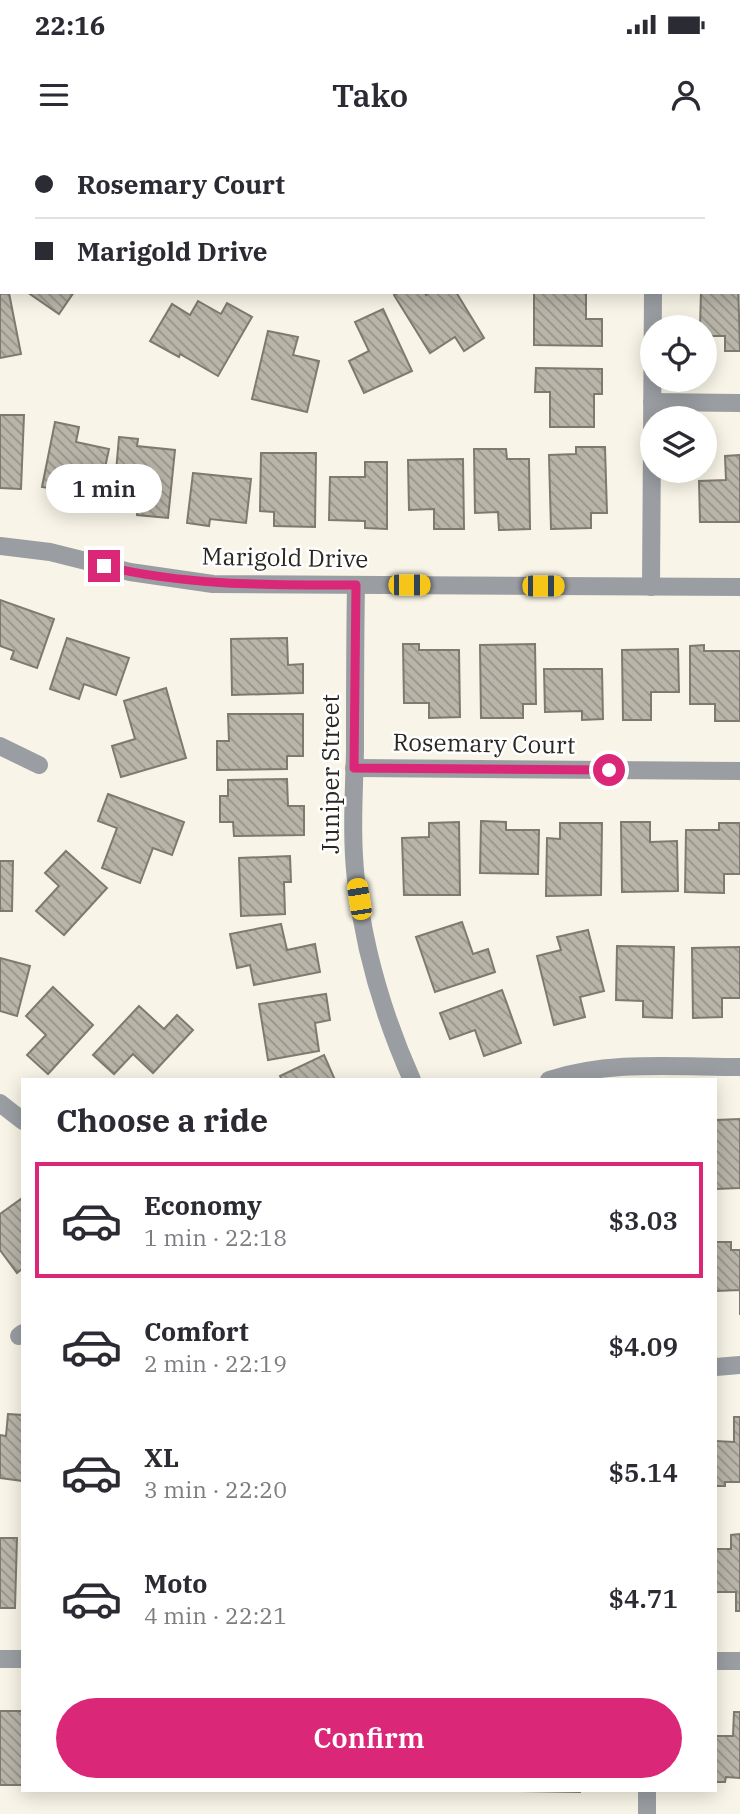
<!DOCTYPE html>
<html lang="en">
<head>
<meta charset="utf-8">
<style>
  :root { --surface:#fff; --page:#f7f7f7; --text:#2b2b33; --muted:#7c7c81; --line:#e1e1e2; --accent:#db2777 }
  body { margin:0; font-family:"IBM Plex Serif",serif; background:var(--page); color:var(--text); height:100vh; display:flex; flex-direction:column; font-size:26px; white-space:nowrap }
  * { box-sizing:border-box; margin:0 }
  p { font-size:23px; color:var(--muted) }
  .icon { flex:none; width:38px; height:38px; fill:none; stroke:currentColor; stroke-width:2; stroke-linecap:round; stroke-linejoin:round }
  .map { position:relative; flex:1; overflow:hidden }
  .panel { position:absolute; left:21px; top:938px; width:696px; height:714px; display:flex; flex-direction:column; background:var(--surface); border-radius:0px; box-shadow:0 4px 18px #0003 }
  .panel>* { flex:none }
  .banner { position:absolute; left:0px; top:0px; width:740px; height:154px; box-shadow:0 4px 18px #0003; display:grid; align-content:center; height:154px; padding:0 35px; background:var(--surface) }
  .fabs { position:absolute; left:640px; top:175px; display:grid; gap:14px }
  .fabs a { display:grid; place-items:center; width:77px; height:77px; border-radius:50%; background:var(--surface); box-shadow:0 4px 18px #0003; font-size:35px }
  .end { position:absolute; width:32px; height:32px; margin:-16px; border:9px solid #db2777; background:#fff; box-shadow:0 0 0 4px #fff }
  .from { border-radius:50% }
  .bubble { position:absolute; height:49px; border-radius:24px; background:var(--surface); box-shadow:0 4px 18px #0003; font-size:23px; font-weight:600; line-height:49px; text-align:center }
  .car { position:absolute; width:21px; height:42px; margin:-21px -10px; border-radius:9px; box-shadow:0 0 5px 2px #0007; background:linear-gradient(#f5c518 24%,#345 0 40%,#f5c518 0 76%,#345 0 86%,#f5c518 0) }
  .banner b { display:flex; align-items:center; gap:24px; height:66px; font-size:26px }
  .banner b+b { border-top:2px solid var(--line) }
  .banner i { width:18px; height:18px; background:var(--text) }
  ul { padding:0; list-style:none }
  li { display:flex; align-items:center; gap:21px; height:116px; margin:0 14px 10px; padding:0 21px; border:4px solid transparent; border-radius:0px }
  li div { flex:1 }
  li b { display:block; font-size:26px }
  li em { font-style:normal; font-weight:600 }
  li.current { border-color:var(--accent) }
  li>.icon { width:63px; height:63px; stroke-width:1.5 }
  h2 { padding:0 35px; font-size:32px; line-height:84px }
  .action { display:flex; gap:14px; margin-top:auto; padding:14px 35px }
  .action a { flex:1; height:80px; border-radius:42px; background:var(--accent); color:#fff; font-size:28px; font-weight:600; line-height:80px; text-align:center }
  .status { display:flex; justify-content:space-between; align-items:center; height:49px; padding:0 35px; background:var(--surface); direction:ltr }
  .status svg { height:19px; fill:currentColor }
  header { display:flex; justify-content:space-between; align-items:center; height:91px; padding:0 35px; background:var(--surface); font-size:32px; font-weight:600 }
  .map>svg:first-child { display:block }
</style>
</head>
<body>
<div class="status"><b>22:16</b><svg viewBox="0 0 49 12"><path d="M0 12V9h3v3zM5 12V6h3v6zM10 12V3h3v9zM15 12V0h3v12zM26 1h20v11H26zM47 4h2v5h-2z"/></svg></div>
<header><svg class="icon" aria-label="menu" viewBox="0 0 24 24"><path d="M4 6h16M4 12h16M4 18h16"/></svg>Tako<svg class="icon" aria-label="person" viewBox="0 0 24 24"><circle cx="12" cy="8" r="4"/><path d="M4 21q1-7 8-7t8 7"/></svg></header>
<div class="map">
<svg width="740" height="1674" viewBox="0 0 740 1674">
  <defs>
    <pattern id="building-back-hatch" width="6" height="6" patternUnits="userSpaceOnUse" patternTransform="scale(1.75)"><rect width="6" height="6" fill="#b9b5a9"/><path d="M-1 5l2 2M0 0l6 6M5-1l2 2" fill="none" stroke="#969389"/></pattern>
  </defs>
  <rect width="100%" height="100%" fill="#f8f4e7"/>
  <g fill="url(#building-back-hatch)" stroke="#7d7a6f" stroke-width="2">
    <path d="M 72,0 L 128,0 L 72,2 Z"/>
    <path d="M 166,0 L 230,0 L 231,2 L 167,2 Z"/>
    <path d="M 253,0 L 310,0 L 310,2 L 254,2 Z"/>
    <path d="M 412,0 L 478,0 L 412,2 Z"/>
    <rect x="532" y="0" width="51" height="2"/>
    <path d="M 706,0 L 740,0 L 740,14 L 738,2 Z"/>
    <rect x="738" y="49" width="2" height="56"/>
    <path d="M 738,140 L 740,211 L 725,211 L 725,196 L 705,196 L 705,187 L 700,187 L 701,152 L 738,152 Z"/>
    <path d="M 27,152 L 74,152 L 59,174 Z"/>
    <path d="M 398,152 L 425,152 L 426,155 L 430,152 L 456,152 L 484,198 L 464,211 L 455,197 L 430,213 L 394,155 Z"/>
    <path d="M 534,152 L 586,152 L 586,179 L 602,179 L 602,206 L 534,205 Z"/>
    <path d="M 9,153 L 21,214 L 0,218 L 0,154 Z"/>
    <path d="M 198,161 L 221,174 L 227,163 L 252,177 L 218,236 L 180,214 L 179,217 L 150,201 L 172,164 L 190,175 Z"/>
    <path d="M 383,169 L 412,231 L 364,253 L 349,221 L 369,211 L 355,182 Z"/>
    <path d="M 268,191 L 298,197 L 293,215 L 319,221 L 307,272 L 252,259 Z"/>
    <path d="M 536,228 L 602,229 L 602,254 L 594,254 L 594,287 L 550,287 L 550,252 L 535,252 Z"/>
    <path d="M 0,275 L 24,275 L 21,349 L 0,348 Z"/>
    <path d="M 55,282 L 79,287 L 76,302 L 109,309 L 100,351 L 68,345 L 67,351 L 42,347 Z"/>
    <path d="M 119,297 L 138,299 L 137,306 L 175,310 L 168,378 L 137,375 L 139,357 L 114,355 Z"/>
    <path d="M 576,307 L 605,307 L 607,373 L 591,373 L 591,388 L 551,389 L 549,315 L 576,314 Z"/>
    <path d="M 474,309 L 506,309 L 507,319 L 529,319 L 530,389 L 499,390 L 498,372 L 475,373 Z"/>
    <path d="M 261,313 L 316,313 L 315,387 L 274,386 L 274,372 L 260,371 Z"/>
    <path d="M 740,315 L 740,382 L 700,382 L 699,341 L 726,340 L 725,316 Z"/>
    <path d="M 463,319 L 464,389 L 434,389 L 434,369 L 409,370 L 408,320 Z"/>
    <path d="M 365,322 L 387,322 L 387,389 L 365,388 L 365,381 L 329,380 L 330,337 L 365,337 Z"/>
    <path d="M 193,333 L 251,339 L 246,383 L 210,379 L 209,386 L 187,383 Z"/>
    <path d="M 0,460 L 54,479 L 37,528 L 11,519 L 14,511 L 0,506 Z"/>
    <path d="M 67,498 L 129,518 L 116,555 L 84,544 L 79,559 L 50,549 Z"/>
    <path d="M 287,498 L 288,525 L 303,524 L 303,553 L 232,555 L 231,499 Z"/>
    <path d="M 403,504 L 419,504 L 419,510 L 459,510 L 460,577 L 429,578 L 429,563 L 404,563 Z"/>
    <path d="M 535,504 L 536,564 L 523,564 L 523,578 L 481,578 L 480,505 Z"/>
    <path d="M 704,505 L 704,511 L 740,511 L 740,581 L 715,581 L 715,564 L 690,564 L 690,506 Z"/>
    <path d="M 678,509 L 679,552 L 651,552 L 651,580 L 623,580 L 622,510 Z"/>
    <path d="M 544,529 L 602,529 L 603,579 L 582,580 L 582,571 L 545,572 Z"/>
    <path d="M 166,548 L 186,618 L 121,637 L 112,606 L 135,599 L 124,561 Z"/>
    <path d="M 228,574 L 303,574 L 303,616 L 287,616 L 287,629 L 217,630 L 217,601 L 229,601 Z"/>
    <path d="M 287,639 L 288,666 L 304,666 L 304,695 L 234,696 L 233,682 L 220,682 L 220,656 L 228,656 L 228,640 Z"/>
    <path d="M 108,654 L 184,682 L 172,715 L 153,708 L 140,743 L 102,728 L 117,688 L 98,681 Z"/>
    <path d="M 481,681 L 506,682 L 506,690 L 539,690 L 538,734 L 480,733 Z"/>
    <path d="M 459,682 L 460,755 L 404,755 L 402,698 L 429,697 L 429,683 Z"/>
    <path d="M 621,682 L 650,682 L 650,702 L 677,701 L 678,751 L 622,752 Z"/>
    <path d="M 560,683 L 602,683 L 601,755 L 546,756 L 547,698 L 560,699 Z"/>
    <path d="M 719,683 L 740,683 L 740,734 L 724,734 L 724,753 L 685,752 L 686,690 L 719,690 Z"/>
    <path d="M 66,711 L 107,748 L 64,795 L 36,771 L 59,746 L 45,733 Z"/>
    <path d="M 290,716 L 291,742 L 284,742 L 285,774 L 241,776 L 239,718 Z"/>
    <path d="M 0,721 L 13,721 L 12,771 L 0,771 Z"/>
    <path d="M 462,782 L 473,814 L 488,809 L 495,832 L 435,852 L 416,797 Z"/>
    <path d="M 281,784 L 287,810 L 315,804 L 320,832 L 254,845 L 250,825 L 237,828 L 230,794 Z"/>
    <path d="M 588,790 L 604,851 L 580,857 L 585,877 L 554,885 L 537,816 L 561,810 L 557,797 Z"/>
    <path d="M 617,806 L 674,807 L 672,878 L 643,877 L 643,861 L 616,860 Z"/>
    <path d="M 740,807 L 740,858 L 722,858 L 722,877 L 693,878 L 692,808 Z"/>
    <path d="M 0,818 L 30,826 L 17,876 L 0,871 Z"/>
    <path d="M 53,847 L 93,885 L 48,934 L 27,915 L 46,895 L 26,876 Z"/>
    <path d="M 502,850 L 521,903 L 484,916 L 475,890 L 450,899 L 440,873 Z"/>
    <path d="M 326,854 L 330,880 L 315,883 L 319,911 L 268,920 L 259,864 Z"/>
    <path d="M 139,866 L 164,889 L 177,875 L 193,890 L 153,933 L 133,914 L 114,934 L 93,915 Z"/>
    <path d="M 324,915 L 335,940 L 282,940 L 280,936 Z"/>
    <path d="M 740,979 L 740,1048 L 716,1049 L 716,980 Z"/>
    <path d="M 21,1059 L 23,1062 L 23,1128 L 17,1133 L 0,1110 L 0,1074 Z"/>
    <path d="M 716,1102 L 731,1102 L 731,1110 L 740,1110 L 740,1175 L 740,1150 L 716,1151 Z"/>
    <path d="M 8,1274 L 23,1275 L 23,1341 L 0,1338 L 0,1295 L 6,1296 Z"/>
    <path d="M 734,1277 L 740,1277 L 740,1342 L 725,1342 L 725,1346 L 716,1346 L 716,1301 L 734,1302 Z"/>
    <path d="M 740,1394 L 740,1471 L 736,1471 L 736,1452 L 716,1452 L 716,1409 L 731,1409 L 731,1395 Z"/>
    <path d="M 0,1398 L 17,1398 L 15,1468 L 0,1468 Z"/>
    <rect x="0" y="1571" width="23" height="74"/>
    <path d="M 734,1572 L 740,1572 L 740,1638 L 726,1637 L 725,1642 L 716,1642 L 716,1596 L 733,1596 Z"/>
    <path d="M 522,1650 L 580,1650 L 580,1652 L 522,1651 Z"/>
  </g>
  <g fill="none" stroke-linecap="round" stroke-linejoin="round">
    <g stroke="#9a9ea2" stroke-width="18">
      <path d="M 357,2 L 357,0"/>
      <path d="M 654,2 L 654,0"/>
      <path d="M 652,262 L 740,263"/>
      <path d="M 0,406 L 50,412 L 130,432 L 213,444 L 740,447"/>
      <path d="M 356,445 C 355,501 355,556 355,611 C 354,653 351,697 356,740 C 364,810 383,875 412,940"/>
      <path d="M 651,447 L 653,152"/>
      <path d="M 0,606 L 39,625"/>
      <path d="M 354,628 L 740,631"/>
      <path d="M 549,940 C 610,920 677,927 740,927"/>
      <path d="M 0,963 L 23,981"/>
      <path d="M 19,1196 L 23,1193"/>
      <path d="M 716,1227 L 740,1225"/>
      <path d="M 0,1519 L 23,1519"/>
      <path d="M 716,1521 L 740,1521"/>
      <path d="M 647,1674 L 647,1650"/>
    </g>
  </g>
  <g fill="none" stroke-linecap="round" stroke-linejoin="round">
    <path stroke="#db2777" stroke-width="9" d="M 104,426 C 187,446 271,445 356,445 L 354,628 L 609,630"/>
  </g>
  <g text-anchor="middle" stroke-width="5" stroke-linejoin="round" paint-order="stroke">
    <g font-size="24" fill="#282722" stroke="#fff">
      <text transform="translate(285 418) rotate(1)" y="8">Marigold Drive</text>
      <text transform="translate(484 604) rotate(1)" y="8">Rosemary Court</text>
      <text transform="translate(331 634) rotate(-90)" y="8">Juniper Street</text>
    </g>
  </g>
</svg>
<div class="fabs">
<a><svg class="icon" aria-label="locate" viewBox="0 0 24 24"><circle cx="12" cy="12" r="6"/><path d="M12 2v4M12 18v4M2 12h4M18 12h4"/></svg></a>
<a><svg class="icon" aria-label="layers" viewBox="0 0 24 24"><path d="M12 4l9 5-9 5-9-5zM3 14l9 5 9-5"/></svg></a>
</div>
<i class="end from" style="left:609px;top:630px"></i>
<i class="end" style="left:104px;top:426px"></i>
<div class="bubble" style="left:46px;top:324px;width:116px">1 min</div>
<i class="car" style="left:409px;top:445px;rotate:90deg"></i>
<i class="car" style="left:543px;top:446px;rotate:90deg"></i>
<i class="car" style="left:359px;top:759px;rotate:351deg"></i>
<div class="banner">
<b><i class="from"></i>Rosemary Court</b>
<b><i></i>Marigold Drive</b>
</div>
<section class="panel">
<h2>Choose a ride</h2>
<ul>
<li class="current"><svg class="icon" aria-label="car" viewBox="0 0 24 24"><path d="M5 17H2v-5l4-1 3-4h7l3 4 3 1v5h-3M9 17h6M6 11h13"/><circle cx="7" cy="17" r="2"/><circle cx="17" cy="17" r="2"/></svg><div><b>Economy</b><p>1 min · 22:18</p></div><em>$3.03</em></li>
<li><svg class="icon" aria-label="car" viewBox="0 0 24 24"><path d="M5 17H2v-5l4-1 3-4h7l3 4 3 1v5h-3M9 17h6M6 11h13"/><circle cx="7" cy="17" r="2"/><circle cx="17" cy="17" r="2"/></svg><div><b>Comfort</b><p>2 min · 22:19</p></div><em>$4.09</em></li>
<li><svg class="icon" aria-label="car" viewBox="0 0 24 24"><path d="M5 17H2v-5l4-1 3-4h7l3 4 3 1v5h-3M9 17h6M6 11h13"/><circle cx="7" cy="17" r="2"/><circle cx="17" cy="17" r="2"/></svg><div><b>XL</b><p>3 min · 22:20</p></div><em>$5.14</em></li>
<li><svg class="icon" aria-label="car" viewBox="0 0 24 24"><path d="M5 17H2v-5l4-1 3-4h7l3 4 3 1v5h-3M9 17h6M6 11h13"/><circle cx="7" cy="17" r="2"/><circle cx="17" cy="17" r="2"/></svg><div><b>Moto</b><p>4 min · 22:21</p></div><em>$4.71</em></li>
</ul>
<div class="action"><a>Confirm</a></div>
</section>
</div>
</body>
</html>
